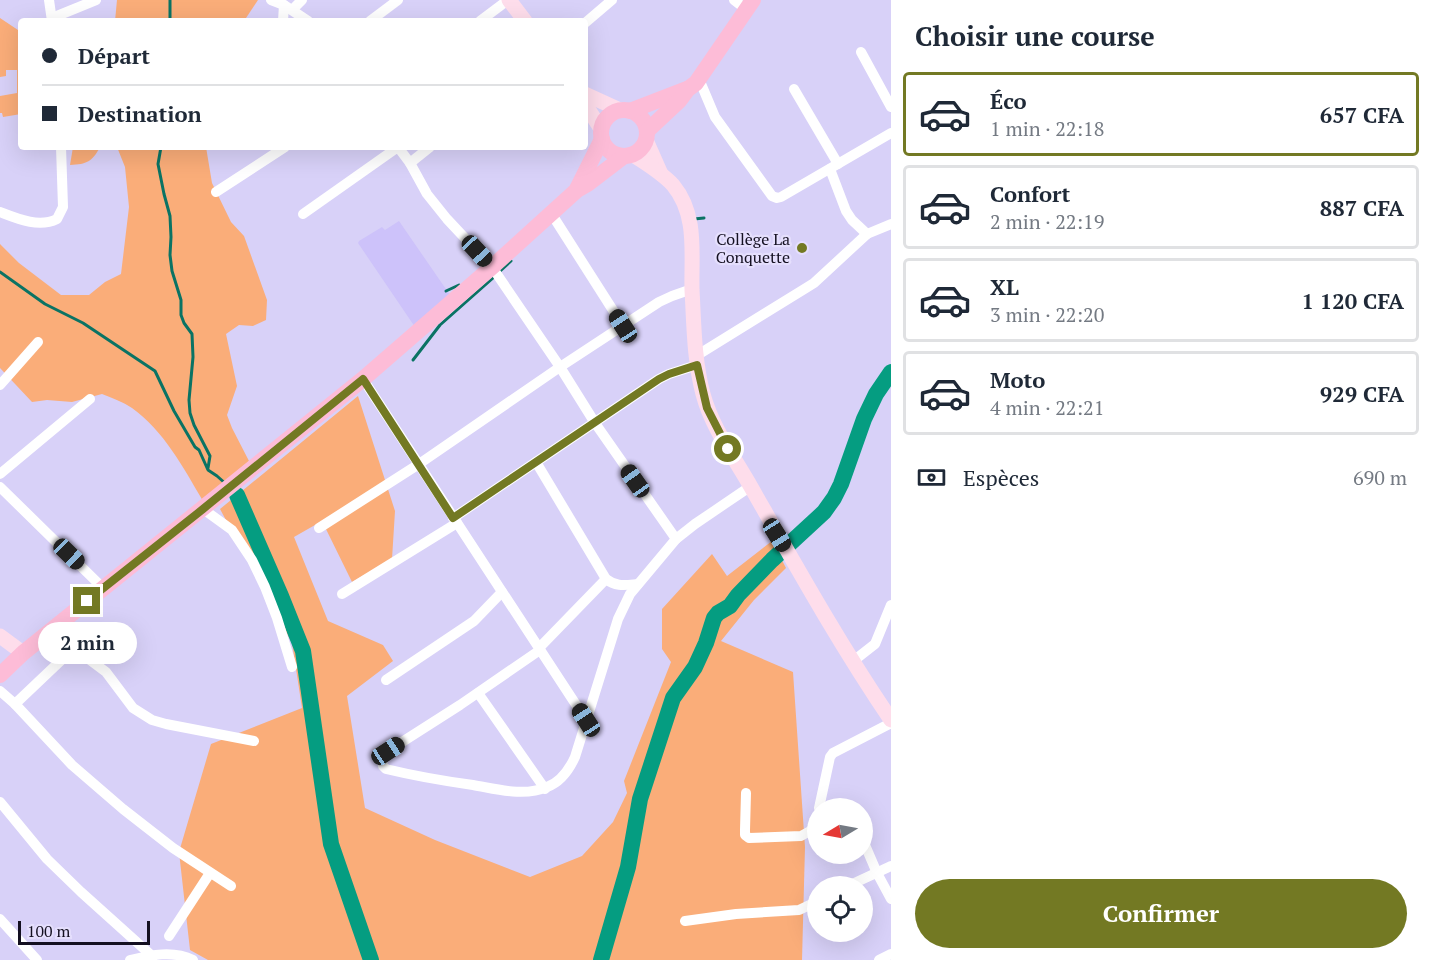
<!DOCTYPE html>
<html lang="fr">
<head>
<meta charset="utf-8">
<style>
  :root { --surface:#fff; --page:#f2f2f3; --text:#1f2937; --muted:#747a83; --line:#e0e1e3; --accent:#737923 }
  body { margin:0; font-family:"PT Serif",serif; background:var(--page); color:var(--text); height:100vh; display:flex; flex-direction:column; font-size:22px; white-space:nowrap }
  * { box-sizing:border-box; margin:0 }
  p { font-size:20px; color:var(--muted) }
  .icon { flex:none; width:33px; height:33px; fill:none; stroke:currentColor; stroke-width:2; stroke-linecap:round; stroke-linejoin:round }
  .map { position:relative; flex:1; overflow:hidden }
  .details { display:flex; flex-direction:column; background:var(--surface); width:540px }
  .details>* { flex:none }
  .banner { position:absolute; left:18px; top:18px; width:570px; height:132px; border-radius:6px; box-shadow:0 6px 24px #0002; display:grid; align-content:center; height:132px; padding:0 24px; background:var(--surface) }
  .needle { width:39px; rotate:260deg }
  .buttons { position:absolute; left:807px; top:798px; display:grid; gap:12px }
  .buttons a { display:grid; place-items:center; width:66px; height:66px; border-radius:50%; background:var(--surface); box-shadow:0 6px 24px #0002; font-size:30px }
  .scale { position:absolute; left:18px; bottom:15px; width:132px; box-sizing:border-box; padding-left:6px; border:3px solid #141021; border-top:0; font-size:16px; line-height:21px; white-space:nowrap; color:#141021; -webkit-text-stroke:4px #e5dffd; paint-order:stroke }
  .end { position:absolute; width:27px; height:27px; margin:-14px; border:8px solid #737923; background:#fff; box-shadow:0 0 0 3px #fff }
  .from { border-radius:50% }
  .bubble { position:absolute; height:42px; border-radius:21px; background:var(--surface); box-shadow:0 6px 24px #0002; font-size:20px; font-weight:700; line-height:42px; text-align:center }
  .car { position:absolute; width:18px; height:36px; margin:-18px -9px; border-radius:8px; box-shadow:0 0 4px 2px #0007; background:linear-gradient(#222 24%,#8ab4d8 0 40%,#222 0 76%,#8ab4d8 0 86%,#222 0) }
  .banner b { display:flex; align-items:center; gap:21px; height:57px; font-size:22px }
  .banner b+b { border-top:2px solid var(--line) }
  .banner i { width:15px; height:15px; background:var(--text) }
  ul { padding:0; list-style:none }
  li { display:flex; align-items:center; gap:18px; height:84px; margin:0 12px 9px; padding:0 12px; border:3px solid var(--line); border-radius:6px }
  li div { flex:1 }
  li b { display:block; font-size:22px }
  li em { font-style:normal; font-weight:700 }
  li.on { border-color:var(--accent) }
  li>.icon { width:54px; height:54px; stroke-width:1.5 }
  h2 { padding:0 24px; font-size:27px; line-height:72px }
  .pay { display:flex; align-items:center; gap:15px; height:66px; padding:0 24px; font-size:22px }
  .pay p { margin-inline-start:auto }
  .button { display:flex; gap:12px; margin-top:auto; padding:12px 24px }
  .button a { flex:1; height:69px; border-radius:36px; background:var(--accent); color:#fff; font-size:24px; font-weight:700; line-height:69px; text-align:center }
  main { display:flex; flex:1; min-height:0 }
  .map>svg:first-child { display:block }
</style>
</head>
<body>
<main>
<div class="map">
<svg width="891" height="960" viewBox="0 0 891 960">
  <rect width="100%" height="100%" fill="#d8d1f8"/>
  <path fill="#cdc2fa" d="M 399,221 L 450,295 L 415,327 L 358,243 L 359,241 L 382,227 L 385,230 Z"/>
  <g fill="#faad79">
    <path d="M 117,0 L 258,0 L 244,21 L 115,21 Z"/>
    <path d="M 0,18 L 21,32 L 21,114 L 3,117 L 2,113 L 0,113 L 0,96 L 17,93 L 17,70 L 6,70 L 6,76 L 0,77 Z"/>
    <path d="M 73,147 L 100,147 C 92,162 87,164 70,165 Z"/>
    <path d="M 117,147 L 206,147 L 212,183 L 231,222 L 244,236 L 267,300 L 266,320 L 253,326 L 239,325 L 226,334 L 237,386 L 227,415 L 232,428 L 249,461 L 203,501 C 183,467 164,431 132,408 C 123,402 112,398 102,394 L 72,402 L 47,400 L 32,402 L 0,368 L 0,244 L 19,263 L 61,295 L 89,295 L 105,282 L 121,274 L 129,207 L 125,167 Z"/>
    <path d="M 358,396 L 395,511 L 392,559 L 352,582 L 322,521 L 294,537 L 328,621 L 383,645 L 393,661 L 347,696 L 365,808 L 435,840 L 530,877 L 582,856 L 613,822 L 627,793 L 624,781 L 671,662 L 662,649 L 662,609 L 712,554 L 727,576 L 772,541 L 786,568 L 754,600 L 721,641 L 793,672 L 805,847 L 802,960 L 208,960 L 190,950 L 179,852 L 211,744 L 302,708 L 292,643 L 220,509 Z"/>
  </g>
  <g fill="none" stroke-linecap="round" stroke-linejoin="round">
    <g stroke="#0a7364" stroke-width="3">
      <path d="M 170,0 L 170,21"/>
      <path d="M 161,147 L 158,164 L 164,194 L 170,216 L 171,237 L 170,255 L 172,271 L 181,300 L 181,315 L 184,323 L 192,334 L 193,357 L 189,400 L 190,413 L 194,425 L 210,456 L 208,468"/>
      <path d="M 694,219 L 704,218"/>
      <path d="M 0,272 L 45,304 L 83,323 L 155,371 L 174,411 L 195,447 L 199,450 L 208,470 L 217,476 L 226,484"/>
      <path d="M 498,273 L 511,261"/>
      <path d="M 446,291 L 459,285"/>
      <path d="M 413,360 L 440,325 L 493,278"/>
    </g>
    <g stroke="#059d81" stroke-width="16">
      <path d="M 237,495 L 281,596 L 303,651 L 331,844 L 371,960"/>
      <path d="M 601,960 L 628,867 L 640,799 L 673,698 L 695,667 L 706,643 L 714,618 L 718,613 L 730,606 L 738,595 L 772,560 L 824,512 L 834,498 L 841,484 L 864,419 L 876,394 L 891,372"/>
    </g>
    <g stroke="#fff" stroke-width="10">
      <path d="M 49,0 L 52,21"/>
      <path d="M 271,0 L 284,5 L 308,21"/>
      <path d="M 734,0 L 747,10"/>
      <path d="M 292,10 L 302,0"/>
      <path d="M 52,18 L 96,0"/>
      <path d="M 283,21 L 284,5"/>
      <path d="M 370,21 L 398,0"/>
      <path d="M 480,21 L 508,0"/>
      <path d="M 585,23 L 612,0"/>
      <path d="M 861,52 L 891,107"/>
      <path d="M 699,79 L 715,117 L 772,196 L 777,198 L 781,197 L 891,133"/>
      <path d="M 794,89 L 838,164"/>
      <path d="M 410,163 L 427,194 L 447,219 L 492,267 L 560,367 L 595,423 L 676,539 L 630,594 L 618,619 L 575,757 C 569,770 561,782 547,787 C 524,797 497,789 473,785 C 444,781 415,776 386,769 L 383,766 L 382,760 L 388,751 L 460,705 L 540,650"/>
      <path d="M 830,169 L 846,211 L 852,220 L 867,234"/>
      <path d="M 216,192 L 285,147"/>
      <path d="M 0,212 C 18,219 39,228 57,219 L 63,207 L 61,147"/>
      <path d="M 551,213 L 623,326"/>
      <path d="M 303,214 L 398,147 L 410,163 L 430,147"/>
      <path d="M 696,356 L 806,288 L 814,283 L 867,234 L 891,224"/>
      <path d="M 363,379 L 586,720"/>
      <path d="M 0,385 L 38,342"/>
      <path d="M 536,462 L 606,579 C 616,587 625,585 638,584"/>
      <path d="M 0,474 L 90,399"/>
      <path d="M 0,487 L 103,588"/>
      <path d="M 203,509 L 232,530 L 252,560 L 265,587 L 277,618 L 292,667"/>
      <path d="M 453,518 L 659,379 L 669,374 L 697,365"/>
      <path d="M 319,528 L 419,464 L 560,367 L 659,302 L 672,296 L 692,289"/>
      <path d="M 676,539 L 695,524 L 751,486"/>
      <path d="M 342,594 L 457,523"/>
      <path d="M 55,627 L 74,648 L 106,672 L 133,708 L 152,720 L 166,724 L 254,741"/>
      <path d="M 539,648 L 606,579"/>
      <path d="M 852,662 L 875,644 L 891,605"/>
      <path d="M 386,680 L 474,621 L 502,592"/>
      <path d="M 0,691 L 15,704 L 72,765 L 123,809 L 173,848 L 231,886"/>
      <path d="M 478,693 L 545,789"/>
      <path d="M 15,704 L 74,648"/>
      <path d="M 746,793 L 745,830 L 745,835 L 749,838 L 801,836 L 810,831 L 816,825 L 818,815"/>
      <path d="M 0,802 L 47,859 L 81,892 L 151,955 L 152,960"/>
      <path d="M 819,808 L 830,757 L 833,753 L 891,723"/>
      <path d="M 862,838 L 877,873 L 891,899"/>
      <path d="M 848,886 L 891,866"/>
      <path d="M 0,919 L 37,960"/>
      <path d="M 685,921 L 736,914 L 799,910 L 818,901"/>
      <path d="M 169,936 L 210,873"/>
      <path d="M 130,960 C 151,955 173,950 193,960"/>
      <path d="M 879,960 L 891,954"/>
    </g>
    <g stroke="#feddeb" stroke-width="15">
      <path d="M 509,0 L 525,21"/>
      <path d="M 585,94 L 620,110"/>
      <path d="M 585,104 L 601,129"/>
      <path d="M 646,140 L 661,174"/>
      <path d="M 633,155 C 647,164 662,173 673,185 C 698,215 691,255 692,290 C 694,325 694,360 703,394 C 712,428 734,457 751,487 C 796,566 840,645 891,720"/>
      <path d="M 0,636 L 23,653"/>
    </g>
    <g stroke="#fdbcd7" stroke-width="16">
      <circle cx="624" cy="133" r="23"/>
      <path d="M 630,111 L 687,89"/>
      <path d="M 647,131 L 679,101 L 688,89 L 696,83 L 753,0"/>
      <path d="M 577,189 L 602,139"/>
      <path d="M 0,675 L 23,653 L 363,379 L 492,267 L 577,190 L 589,183 L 623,157"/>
    </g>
  </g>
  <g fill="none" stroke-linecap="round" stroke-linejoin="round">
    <path stroke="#737923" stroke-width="8" d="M 87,601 L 203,509 L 363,379 L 453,518 L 659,379 L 669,374 L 697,365 L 707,408 L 728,449"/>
  </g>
  <circle fill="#737923" stroke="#e5dffd" stroke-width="2" cx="802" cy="248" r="6"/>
  <g text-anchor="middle" stroke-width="4.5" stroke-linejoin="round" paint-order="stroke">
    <g font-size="16" fill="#141021" stroke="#e5dffd" text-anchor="end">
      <text x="790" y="245">Collège La<tspan x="790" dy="18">Conquette</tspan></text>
    </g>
  </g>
</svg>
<div class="buttons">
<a><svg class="needle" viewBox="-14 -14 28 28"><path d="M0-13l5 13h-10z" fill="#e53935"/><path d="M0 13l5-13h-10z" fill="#747a83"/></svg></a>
<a><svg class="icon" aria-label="locate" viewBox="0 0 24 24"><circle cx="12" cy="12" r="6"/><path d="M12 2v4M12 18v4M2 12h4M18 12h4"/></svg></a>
</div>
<div class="scale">100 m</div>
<i class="end from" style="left:728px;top:449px"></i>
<i class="end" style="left:87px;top:601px"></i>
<div class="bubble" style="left:38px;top:622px;width:99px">2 min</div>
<i class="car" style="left:477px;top:251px;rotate:137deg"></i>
<i class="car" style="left:623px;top:326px;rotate:327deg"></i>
<i class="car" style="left:635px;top:481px;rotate:325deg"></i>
<i class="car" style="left:777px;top:535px;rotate:148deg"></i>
<i class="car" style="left:69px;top:554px;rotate:134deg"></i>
<i class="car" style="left:586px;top:720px;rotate:327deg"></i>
<i class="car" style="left:388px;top:751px;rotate:57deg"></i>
<div class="banner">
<b><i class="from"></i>Départ</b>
<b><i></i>Destination</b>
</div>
</div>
<section class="details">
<h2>Choisir une course</h2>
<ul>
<li class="on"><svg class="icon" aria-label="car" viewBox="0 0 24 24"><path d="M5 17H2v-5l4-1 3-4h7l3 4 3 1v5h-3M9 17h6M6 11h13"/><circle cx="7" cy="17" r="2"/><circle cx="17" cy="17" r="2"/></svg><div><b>Éco</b><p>1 min · 22:18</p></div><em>657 CFA</em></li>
<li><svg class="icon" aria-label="car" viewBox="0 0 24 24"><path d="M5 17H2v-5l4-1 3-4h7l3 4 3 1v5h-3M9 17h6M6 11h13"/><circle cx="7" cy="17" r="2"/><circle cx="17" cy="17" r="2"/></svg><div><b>Confort</b><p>2 min · 22:19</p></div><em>887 CFA</em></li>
<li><svg class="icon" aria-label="car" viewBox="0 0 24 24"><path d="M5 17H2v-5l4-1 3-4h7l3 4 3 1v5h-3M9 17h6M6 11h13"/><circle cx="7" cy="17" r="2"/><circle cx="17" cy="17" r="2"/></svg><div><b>XL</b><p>3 min · 22:20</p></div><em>1 120 CFA</em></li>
<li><svg class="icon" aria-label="car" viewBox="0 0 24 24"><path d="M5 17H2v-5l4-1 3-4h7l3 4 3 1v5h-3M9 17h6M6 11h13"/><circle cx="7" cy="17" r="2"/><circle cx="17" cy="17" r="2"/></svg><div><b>Moto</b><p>4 min · 22:21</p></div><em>929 CFA</em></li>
</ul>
<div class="pay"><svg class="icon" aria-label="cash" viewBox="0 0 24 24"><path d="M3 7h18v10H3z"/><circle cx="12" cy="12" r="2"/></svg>Espèces<p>690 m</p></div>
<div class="button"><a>Confirmer</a></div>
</section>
</main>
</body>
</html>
